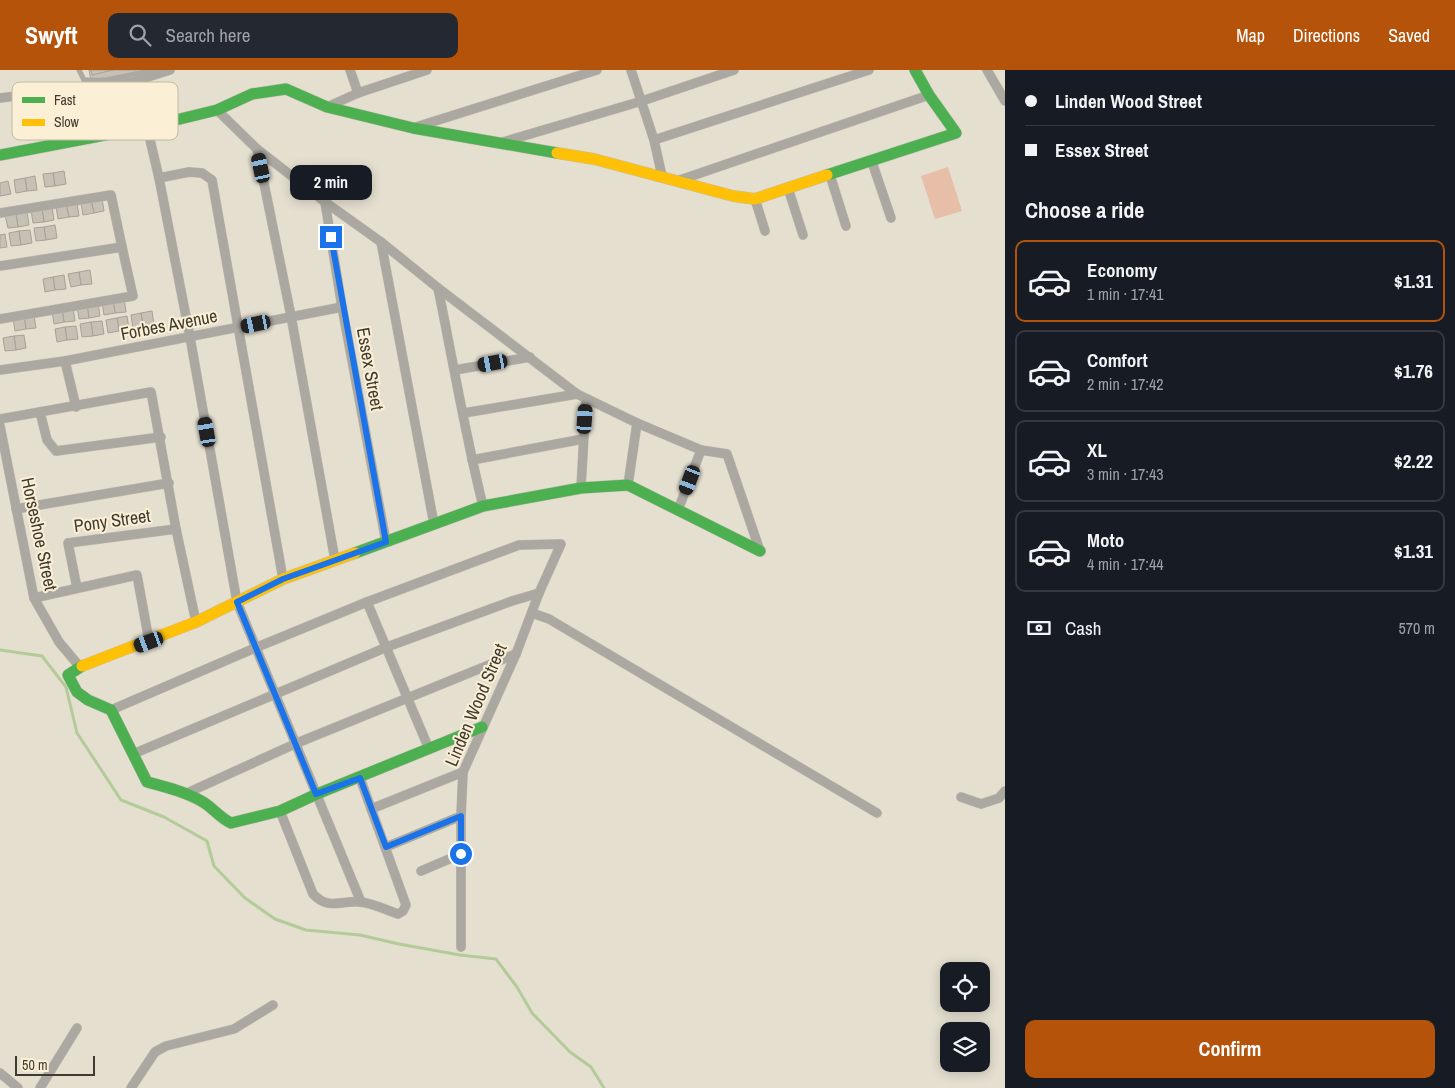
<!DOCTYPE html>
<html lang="en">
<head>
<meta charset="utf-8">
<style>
  :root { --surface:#171b24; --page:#242831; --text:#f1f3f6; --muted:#9ea1a6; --line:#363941; --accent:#b45309 }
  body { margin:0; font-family:"Archivo Narrow",sans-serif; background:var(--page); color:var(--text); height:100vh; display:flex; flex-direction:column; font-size:19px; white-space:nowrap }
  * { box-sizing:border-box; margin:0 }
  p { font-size:16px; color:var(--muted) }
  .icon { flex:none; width:28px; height:28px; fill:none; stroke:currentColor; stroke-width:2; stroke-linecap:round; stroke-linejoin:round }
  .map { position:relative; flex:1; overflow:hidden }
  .panel { display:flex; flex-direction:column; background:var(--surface); width:450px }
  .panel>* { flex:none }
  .guide { display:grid; align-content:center; height:110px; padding:0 20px; background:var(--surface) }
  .tools { position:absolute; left:940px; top:892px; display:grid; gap:10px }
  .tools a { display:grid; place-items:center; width:50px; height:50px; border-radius:10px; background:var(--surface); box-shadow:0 2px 12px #0003; font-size:25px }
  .scale { position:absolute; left:15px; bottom:12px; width:80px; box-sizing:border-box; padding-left:5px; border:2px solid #403b31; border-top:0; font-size:14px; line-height:18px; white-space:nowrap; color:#403b31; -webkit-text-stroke:4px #fbf0d5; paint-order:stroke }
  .end { position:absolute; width:22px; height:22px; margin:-11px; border:6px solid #1a73e8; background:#fff; box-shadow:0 0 0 2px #fff }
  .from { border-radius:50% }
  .bubble { position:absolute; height:35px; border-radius:10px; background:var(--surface); box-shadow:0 2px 12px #0003; font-size:16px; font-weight:700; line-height:35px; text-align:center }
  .car { position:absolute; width:15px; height:30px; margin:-15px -8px; border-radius:6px; box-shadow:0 0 4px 1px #0007; background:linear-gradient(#222 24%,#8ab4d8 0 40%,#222 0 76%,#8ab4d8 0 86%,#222 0) }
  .guide b { display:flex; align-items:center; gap:18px; height:48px; font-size:19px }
  .guide b+b { border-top:1px solid var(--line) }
  .guide i { width:12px; height:12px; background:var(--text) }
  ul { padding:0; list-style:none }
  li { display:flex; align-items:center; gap:15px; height:82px; margin:0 10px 8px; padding:0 10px; border:2px solid var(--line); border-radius:10px }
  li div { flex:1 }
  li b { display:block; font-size:19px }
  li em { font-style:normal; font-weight:700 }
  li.current { border-color:var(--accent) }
  li>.icon { width:45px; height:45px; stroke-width:1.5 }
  h2 { padding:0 20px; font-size:22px; line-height:60px }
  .pay { display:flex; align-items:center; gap:12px; height:55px; padding:0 20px; font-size:19px }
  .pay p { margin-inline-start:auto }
  .action { display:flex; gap:10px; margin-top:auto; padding:10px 20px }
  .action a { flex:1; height:58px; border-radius:10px; background:var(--accent); color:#fff; font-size:20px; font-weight:700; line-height:58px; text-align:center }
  header { display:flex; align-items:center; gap:30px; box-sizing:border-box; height:70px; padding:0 25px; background:var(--accent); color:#fff }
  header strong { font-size:24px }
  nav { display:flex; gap:28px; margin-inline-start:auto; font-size:18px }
  .search { width:350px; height:45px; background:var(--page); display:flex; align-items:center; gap:12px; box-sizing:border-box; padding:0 18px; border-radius:10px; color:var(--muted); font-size:19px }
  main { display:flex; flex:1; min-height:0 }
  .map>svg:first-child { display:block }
</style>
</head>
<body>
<header>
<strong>Swyft</strong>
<div class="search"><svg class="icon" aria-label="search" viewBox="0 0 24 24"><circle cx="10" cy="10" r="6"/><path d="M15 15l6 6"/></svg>Search here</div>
<nav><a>Map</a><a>Directions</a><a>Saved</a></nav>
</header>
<main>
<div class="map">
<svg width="1005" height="1018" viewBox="0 0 1005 1018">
  <rect width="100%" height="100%" fill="#e5dfd0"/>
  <path fill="#e7bea7" d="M 948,97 L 962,141 L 935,149 L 921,106 Z"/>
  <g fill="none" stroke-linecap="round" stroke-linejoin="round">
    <path stroke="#b3cb99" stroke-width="3" d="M 0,580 L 42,586 L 66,617 L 77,663 L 121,730 L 164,747 L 207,771 L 214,796 L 245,828 L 275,849 L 306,860 L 360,865 L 399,874 L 460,885 L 496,889 L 517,917 L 532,943 L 570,982 L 591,997 L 604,1018"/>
  </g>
  <g fill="#c7c0b5" stroke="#a8a197">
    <path d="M 89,0 L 141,0 L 141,2 L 91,10 Z"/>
    <path d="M 91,0 L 113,0 L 92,5 Z"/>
    <path d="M 64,101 L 66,114 L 55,116 L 53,103 Z"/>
    <path d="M 53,103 L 55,116 L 45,117 L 43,104 Z"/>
    <path d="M 35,106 L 37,120 L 27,121 L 25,108 Z"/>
    <path d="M 25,108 L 27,121 L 16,123 L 14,110 Z"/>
    <path d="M 8,111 L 11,124 L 0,126 L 0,113 Z"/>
    <path d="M 102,128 L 104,141 L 94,143 L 91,130 Z"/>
    <path d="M 91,130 L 94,143 L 83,145 L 81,132 Z"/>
    <path d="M 77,133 L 79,146 L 69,147 L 66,134 Z"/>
    <path d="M 66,134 L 69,147 L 58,149 L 56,136 Z"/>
    <path d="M 52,137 L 54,150 L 44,152 L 42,139 Z"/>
    <path d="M 42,139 L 44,152 L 33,153 L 31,140 Z"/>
    <path d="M 27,142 L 29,155 L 18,157 L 16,144 Z"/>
    <path d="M 16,144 L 18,157 L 8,158 L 5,145 Z"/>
    <path d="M 55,155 L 57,168 L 46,170 L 44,157 Z"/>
    <path d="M 44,157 L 46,170 L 36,171 L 34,158 Z"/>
    <path d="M 30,160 L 32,173 L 21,175 L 19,161 Z"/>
    <path d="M 19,161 L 21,175 L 11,176 L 9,163 Z"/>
    <path d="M 5,164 L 7,177 L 0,178 L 0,165 Z"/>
    <path d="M 90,200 L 92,214 L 81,215 L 79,202 Z"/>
    <path d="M 79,202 L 81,215 L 71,217 L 68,204 Z"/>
    <path d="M 64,205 L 66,219 L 55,220 L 53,207 Z"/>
    <path d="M 53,207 L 55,220 L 45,222 L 43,209 Z"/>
    <path d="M 124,228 L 126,242 L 115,243 L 113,230 Z"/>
    <path d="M 113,230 L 115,243 L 104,245 L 102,232 Z"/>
    <path d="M 98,233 L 100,246 L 89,248 L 87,235 Z"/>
    <path d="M 87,235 L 89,248 L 79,249 L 77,236 Z"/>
    <path d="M 73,238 L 75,251 L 64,252 L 62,239 Z"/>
    <path d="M 62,239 L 64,252 L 54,254 L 52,241 Z"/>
    <path d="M 152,241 L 154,255 L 143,256 L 141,243 Z"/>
    <path d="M 141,243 L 143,256 L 133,258 L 131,245 Z"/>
    <path d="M 34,245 L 36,258 L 26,259 L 24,246 Z"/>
    <path d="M 24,246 L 26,259 L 15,261 L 13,248 Z"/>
    <path d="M 127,246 L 129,259 L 119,261 L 117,248 Z"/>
    <path d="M 117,248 L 119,261 L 108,263 L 106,250 Z"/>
    <path d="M 102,251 L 104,264 L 93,266 L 91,252 Z"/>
    <path d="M 91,252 L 93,266 L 82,267 L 80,254 Z"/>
    <path d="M 76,256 L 78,269 L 67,270 L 65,257 Z"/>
    <path d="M 65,257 L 67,270 L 57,272 L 55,259 Z"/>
    <path d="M 24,265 L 26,278 L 16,280 L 14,266 Z"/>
    <path d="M 14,266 L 16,280 L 5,281 L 3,268 Z"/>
  </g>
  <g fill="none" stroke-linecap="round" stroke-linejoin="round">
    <defs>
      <path id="lane" d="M 79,0 L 84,10 L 106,10 L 153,0"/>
      <g id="street">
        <path d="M 350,0 L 358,23"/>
        <path d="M 631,0 L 654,70 L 662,106"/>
        <path d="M 987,0 L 1005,31"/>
        <path d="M 0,28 L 132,12 L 170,0"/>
        <path d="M 327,37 L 358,23 L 427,0"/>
        <path d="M 217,40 L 257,79 L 325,132 L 381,172 L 438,218 L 577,324 L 637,353 L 701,380 L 727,384 L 760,481"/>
        <path d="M 147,57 L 159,108 L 190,267 L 237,532 L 361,832"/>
        <path d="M 416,57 L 597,0"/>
        <path d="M 654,70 L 869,0"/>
        <path d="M 503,72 L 642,31 L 734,0"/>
        <path d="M 257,79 L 291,246 L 335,490"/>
        <path d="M 872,92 L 891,148"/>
        <path d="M 830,105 L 846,156"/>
        <path d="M 159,108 L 189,102 L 202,103 L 212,110 L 283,509"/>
        <path d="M 677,111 L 929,25"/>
        <path d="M 788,118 L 803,165"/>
        <path d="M 755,129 L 765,161"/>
        <path d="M 325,132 L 342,237 L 386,472"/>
        <path d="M 0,143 L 111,125 L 122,177"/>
        <path d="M 381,172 L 434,454"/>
        <path d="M 0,196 L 122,177 L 133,226 L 0,249"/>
        <path d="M 438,218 C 453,291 465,364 483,436"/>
        <path d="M 65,291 L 76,337"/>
        <path d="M 0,300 L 65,291 L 342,237"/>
        <path d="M 455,300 L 530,287"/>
        <path d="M 40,342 L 47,370 L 56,381 L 161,367"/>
        <path d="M 464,343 L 577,324"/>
        <path d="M 0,349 L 151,322 L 176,459 L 196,552"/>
        <path d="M 0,356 L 34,528 L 59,572 L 80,597"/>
        <path d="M 472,390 L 583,369"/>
        <path d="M 628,415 L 637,353"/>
        <path d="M 581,418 L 586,329"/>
        <path d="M 16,439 L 169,413"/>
        <path d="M 678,440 L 701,380"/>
        <path d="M 77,518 L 68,473 L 176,459"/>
        <path d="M 34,528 L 137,505 L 149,571"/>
        <path d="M 367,532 L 429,679"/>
        <path d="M 532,543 L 549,549 L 877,743"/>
        <path d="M 111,640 L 255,578 L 367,532 L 519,475 L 561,474 L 539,523 L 516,584 L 463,702 L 461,746 L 461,877"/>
        <path d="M 133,684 L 387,577 L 512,531 L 539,523"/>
        <path d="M 187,723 L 297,673 L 516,584"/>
        <path d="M 961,727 L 981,734 L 999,728 L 1005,721"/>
        <path d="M 371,739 L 463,702"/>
        <path d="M 280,741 L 313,824 C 329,841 341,830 360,832 C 373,833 386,840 398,844 L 403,841 L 406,835 L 360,708"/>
        <path d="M 386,777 L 461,746"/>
        <path d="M 421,801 L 461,784"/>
        <path d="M 0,1003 L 18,1018"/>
        <path d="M 40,1018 L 77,958"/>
        <path d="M 131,1018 L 155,982 L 166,976 L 234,959 L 273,935"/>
      </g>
      <g id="fast">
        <path d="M 0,85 L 147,57 L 217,40 L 252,24 L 286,19 L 327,37 L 413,58 L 557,83"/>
        <path d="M 827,105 L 956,63 L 929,25 L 915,0"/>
        <path d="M 355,483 L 483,436 L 581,418 L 628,415 L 760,481"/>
        <path d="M 82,596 L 68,605 L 77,622 L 88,630 L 111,640 L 147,712 C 166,717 186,722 203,732 C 213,738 220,748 231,753 L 280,741 L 317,724 L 482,657"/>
      </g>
      <g id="slow">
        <path d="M 557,83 L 594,89 L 733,126 L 755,129 L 827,105"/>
        <path d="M 82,596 L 196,552 L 283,509 L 355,483"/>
      </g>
    </defs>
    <use href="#lane" stroke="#c2bdb2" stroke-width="5.5"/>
    <use href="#street" stroke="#c2bdb2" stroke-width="10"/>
    <use href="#fast" stroke="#c2bdb2" stroke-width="12"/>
    <use href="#slow" stroke="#c2bdb2" stroke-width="12"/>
    <use href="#lane" stroke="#aaa8a0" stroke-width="4.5"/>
    <use href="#street" stroke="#aaa8a0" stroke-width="9"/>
    <use href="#fast" stroke="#4caf50" stroke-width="11"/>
    <use href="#slow" stroke="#ffc107" stroke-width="11"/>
  </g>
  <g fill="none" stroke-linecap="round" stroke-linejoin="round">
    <path stroke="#1a73e8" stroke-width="6" d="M 331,167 L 386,472 L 283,509 L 237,532 L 316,724 L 360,708 L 386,777 L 461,746 L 461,784"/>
  </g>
  <g text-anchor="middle" stroke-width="4" stroke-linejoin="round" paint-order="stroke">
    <g font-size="18" fill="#403b31" stroke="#fbf0d5">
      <text transform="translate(169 255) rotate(-11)" y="6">Forbes Avenue</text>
      <text transform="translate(370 299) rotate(80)" y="6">Essex Street</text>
      <text transform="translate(112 451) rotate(-8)" y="6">Pony Street</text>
      <text transform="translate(39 464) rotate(78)" y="6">Horseshoe Street</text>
      <text transform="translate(476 635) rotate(-67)" y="6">Linden Wood Street</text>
    </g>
  </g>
  <rect x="12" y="12" width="166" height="58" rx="8" fill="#fbf0d5" stroke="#c3baa4" stroke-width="1"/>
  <rect x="22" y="27" width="23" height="6" fill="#4caf50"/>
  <rect x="22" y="49" width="23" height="7" fill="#ffc107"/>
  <g font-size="14" fill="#403b31">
    <text x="54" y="35">Fast</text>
    <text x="54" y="57">Slow</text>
  </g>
</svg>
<div class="tools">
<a><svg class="icon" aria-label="locate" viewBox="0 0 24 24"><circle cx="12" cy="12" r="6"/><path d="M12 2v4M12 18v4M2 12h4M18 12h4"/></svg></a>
<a><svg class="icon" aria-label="layers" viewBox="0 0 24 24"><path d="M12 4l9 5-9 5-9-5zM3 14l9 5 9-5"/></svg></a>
</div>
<div class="scale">50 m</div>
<i class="end from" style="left:461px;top:784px"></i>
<i class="end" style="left:331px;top:167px"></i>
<div class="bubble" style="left:290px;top:95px;width:82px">2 min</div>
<i class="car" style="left:261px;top:98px;rotate:348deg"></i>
<i class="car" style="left:256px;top:254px;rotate:258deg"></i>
<i class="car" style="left:493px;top:293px;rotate:260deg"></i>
<i class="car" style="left:585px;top:349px;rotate:4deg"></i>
<i class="car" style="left:207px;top:362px;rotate:350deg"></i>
<i class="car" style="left:690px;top:410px;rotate:201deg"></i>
<i class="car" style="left:149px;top:572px;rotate:250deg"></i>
</div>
<section class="panel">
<div class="guide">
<b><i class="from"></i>Linden Wood Street</b>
<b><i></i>Essex Street</b>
</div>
<h2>Choose a ride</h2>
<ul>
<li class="current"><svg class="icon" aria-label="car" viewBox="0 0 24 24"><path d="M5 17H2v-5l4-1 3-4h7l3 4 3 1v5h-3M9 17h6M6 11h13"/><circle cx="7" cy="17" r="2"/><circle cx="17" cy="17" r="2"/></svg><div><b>Economy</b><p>1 min · 17:41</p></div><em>$1.31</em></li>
<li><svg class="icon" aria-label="car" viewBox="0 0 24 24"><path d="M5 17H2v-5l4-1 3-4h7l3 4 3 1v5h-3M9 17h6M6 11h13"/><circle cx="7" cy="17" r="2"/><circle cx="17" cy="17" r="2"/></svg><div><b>Comfort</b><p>2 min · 17:42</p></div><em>$1.76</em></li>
<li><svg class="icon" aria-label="car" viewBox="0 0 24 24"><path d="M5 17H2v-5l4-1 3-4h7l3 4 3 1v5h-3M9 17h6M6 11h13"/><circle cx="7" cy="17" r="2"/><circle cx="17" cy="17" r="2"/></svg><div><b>XL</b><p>3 min · 17:43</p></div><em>$2.22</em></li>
<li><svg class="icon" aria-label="car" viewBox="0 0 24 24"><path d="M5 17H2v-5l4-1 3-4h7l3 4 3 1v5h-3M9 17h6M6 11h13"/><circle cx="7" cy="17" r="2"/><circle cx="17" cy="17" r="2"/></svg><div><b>Moto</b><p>4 min · 17:44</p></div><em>$1.31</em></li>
</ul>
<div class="pay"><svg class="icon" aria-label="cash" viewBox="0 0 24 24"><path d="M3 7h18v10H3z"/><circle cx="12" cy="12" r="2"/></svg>Cash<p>570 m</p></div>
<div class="action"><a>Confirm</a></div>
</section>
</main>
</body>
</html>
